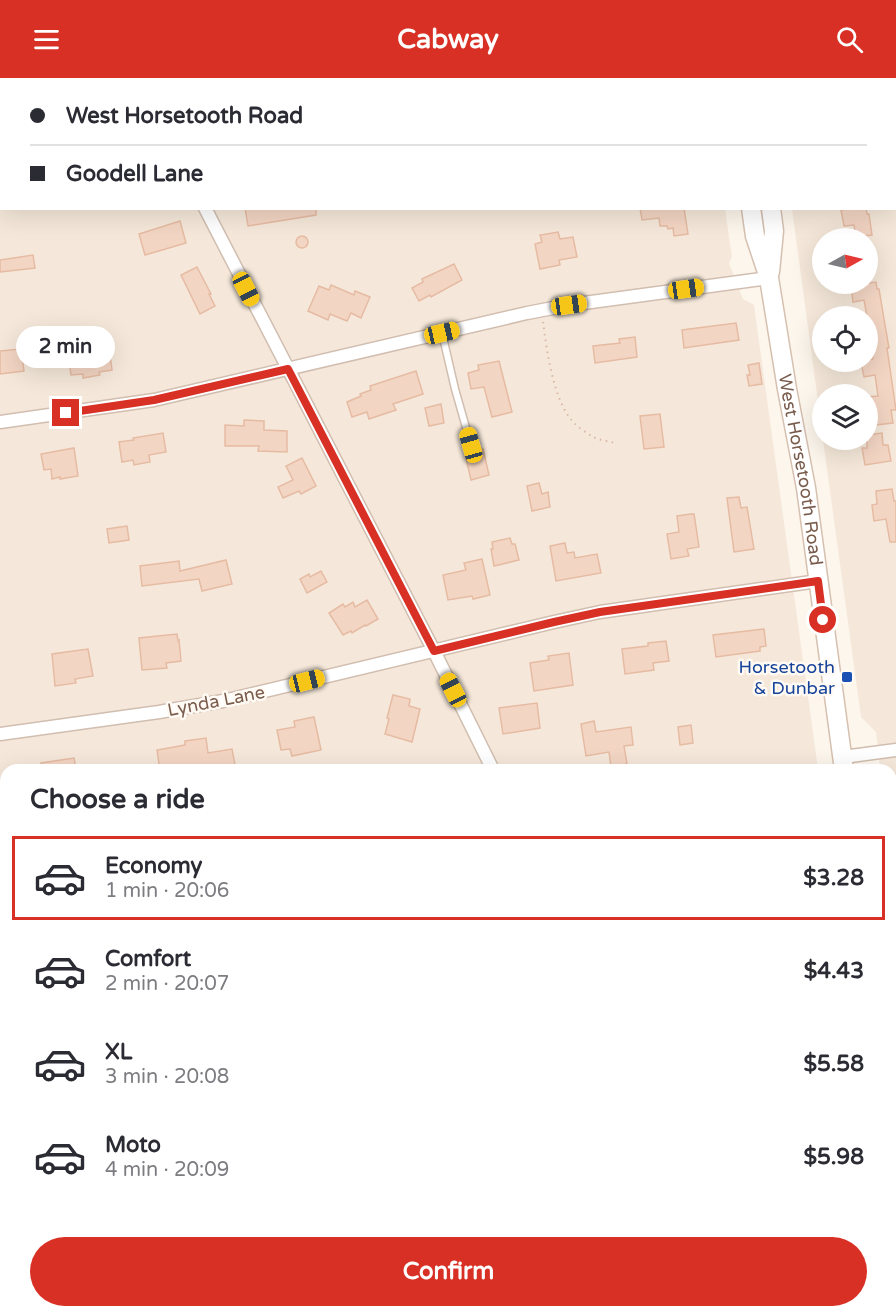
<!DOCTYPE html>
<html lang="en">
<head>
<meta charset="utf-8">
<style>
  :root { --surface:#fff; --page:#f2f2f3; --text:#2b2b33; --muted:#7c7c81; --line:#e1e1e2; --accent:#d93025 }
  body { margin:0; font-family:"Varela Round",sans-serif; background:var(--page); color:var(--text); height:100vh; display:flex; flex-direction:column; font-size:22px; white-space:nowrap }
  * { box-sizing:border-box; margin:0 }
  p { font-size:20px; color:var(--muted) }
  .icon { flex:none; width:33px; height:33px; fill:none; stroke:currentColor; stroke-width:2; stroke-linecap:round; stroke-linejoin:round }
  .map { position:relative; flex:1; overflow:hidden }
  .panel { position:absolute; left:0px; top:686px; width:897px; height:554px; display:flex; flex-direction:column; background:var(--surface); border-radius:18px 18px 0 0; box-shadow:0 6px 24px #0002 }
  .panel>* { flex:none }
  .banner { position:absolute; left:0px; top:0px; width:897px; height:132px; box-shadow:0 6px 24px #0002; display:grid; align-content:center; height:132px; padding:0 30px; background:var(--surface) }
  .needle { width:39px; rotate:82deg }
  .controls { position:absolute; left:812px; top:150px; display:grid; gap:12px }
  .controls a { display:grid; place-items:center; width:66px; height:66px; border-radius:50%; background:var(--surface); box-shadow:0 6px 24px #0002; font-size:30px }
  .end { position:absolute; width:27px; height:27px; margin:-14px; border:8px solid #d93025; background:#fff; box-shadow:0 0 0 3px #fff }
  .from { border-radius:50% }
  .bubble { position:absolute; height:42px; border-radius:21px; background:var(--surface); box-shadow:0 6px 24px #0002; font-size:20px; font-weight:800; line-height:42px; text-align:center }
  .car { position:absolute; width:18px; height:36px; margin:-18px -9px; border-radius:8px; box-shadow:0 0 4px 2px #0007; background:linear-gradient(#f5c518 24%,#345 0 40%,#f5c518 0 76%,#345 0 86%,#f5c518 0) }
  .banner b { display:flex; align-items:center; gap:21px; height:57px; font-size:22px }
  .banner b+b { border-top:2px solid var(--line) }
  .banner i { width:15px; height:15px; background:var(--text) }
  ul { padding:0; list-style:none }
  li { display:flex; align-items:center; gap:18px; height:84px; margin:0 12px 9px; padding:0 18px; border:3px solid transparent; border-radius:0px }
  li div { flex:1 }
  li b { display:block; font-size:22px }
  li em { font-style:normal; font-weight:800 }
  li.on { border-color:var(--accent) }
  li>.icon { width:54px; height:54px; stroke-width:1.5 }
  h2 { padding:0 30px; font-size:27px; line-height:72px }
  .cta { display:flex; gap:12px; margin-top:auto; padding:12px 30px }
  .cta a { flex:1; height:69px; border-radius:36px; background:var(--accent); color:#fff; font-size:24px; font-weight:800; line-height:69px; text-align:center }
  header { display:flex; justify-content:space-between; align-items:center; height:78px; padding:0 30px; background:var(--accent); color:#fff; font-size:27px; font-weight:800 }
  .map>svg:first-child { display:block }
</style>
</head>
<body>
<header><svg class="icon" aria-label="menu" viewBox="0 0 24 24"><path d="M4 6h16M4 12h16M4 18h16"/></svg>Cabway<svg class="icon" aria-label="search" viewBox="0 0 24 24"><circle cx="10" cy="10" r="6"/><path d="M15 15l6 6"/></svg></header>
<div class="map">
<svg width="896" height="1238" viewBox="0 0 896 1238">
  <rect width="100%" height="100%" fill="#fdf6ec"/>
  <g fill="#f5e8da" fill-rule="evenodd">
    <path d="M 64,0 L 708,0 L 708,1 L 52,2 Z"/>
    <path d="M 774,0 L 896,0 L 896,893 L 891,858 L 891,692 L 880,691 L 876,654 L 861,639 L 823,362 L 867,362 L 867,316 L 822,316 L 822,353 L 792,131 L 896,130 L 896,2 L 774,2 ZM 822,160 L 867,160 L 867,206 L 822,206 ZM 822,238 L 867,238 L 867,284 L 822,284 Z"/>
    <path d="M 0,8 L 1,8 L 2,130 L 725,131 L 732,179 L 729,185 L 743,221 L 754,227 L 818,691 L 6,692 L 6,1233 L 889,1233 L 889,1238 L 0,1238 Z"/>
  </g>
  <g fill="#f3d5c3" stroke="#e6bba3" stroke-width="1.5">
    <path d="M 245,130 L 316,130 L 316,137 L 248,148 Z"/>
    <path d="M 640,130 L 684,130 L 688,156 L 674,158 L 673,150 L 668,151 L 667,148 L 660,148 L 659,140 L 642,142 Z"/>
    <path d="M 851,130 L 866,130 L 867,136 L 869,136 L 872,157 L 856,159 L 854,147 L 844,148 L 841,132 Z"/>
    <path d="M 180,143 L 186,165 L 145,177 L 139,156 Z"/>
    <path d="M 558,154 L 560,161 L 573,159 L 577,179 L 559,182 L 560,187 L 540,191 L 535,166 L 542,164 L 540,157 Z"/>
    <circle cx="302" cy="164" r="6"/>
    <path d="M 33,177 L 35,190 L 0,194 L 0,182 Z"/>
    <path d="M 454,186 L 462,202 L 431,219 L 430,217 L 419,223 L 412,210 L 423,204 L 422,201 Z"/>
    <path d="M 197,189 L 211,216 L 209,216 L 215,228 L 200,236 L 181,197 Z"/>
    <path d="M 876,204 L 877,211 L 879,211 L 885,247 L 889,270 L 887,270 L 896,332 L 891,332 L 893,345 L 876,347 L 875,335 L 869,336 L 867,323 L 867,319 L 878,318 L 875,297 L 864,299 L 861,284 L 867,284 L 867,282 L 873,281 L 870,260 L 867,260 L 867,238 L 864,222 L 853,224 L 851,208 Z"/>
    <path d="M 331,207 L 354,217 L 355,213 L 370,219 L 361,240 L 351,235 L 347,243 L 330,236 L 328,242 L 308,233 L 319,208 L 329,212 Z"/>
    <path d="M 736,245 L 739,262 L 684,270 L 682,252 Z"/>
    <path d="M 635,259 L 637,279 L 595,285 L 593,268 L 620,265 L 619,261 Z"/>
    <path d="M 94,264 L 95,270 L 109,268 L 112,292 L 99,294 L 100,297 L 83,300 L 83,296 L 71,297 L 67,268 Z"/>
    <path d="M 21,271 L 24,293 L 0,296 L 0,273 Z"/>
    <path d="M 499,283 L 512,334 L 492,339 L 484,309 L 471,311 L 468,295 L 479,292 L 478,287 Z"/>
    <path d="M 759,285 L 762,306 L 749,308 L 747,297 L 750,297 L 748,287 Z"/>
    <path d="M 416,293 L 423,316 L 393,326 L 396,332 L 369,341 L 367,334 L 352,339 L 347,324 L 361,318 L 360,316 L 371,312 L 370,308 Z"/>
    <path d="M 441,326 L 444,345 L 429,348 L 425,330 Z"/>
    <path d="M 660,336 L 664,369 L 644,371 L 640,338 Z"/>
    <path d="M 244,342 L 264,343 L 264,352 L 287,353 L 287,374 L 258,373 L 259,368 L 225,368 L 225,347 L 244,348 Z"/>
    <path d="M 163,355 L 166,374 L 149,377 L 150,384 L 134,387 L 133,382 L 122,384 L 119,364 L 134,362 L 133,360 Z"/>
    <path d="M 882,355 L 883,367 L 888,367 L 891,383 L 865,387 L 862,370 L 867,370 L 867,357 Z"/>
    <path d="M 74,370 L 78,398 L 60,401 L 60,399 L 52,401 L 51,391 L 44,392 L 41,376 Z"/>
    <path d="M 483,371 L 489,397 L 471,402 L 465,376 Z"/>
    <path d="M 302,380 L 316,408 L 301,416 L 299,413 L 283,420 L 278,409 L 293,402 L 286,388 Z"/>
    <path d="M 539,405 L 542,416 L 548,414 L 550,429 L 532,433 L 527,408 Z"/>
    <path d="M 892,411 L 894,423 L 896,423 L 896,464 L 890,464 L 886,441 L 874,443 L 872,427 L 877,426 L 876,413 Z"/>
    <path d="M 739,419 L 741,430 L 747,429 L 754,471 L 734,474 L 727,420 Z"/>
    <path d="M 691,436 L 694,436 L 699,469 L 687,471 L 689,478 L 671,481 L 667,456 L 679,454 L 677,438 Z"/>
    <path d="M 127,448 L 129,462 L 109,465 L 107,451 Z"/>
    <path d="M 510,460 L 512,466 L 515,466 L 519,482 L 494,488 L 491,471 L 493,471 L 492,464 Z"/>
    <path d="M 565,465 L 567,475 L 574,474 L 575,480 L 597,476 L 601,495 L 556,503 L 550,468 Z"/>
    <path d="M 482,481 L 490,517 L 473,521 L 472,518 L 448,522 L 443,497 L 466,492 L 464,485 Z"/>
    <path d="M 226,482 L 232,506 L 202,513 L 199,501 L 142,508 L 140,488 L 179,483 L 180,493 Z"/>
    <path d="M 321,493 L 327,504 L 307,515 L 300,501 L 309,496 L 310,499 Z"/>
    <path d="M 367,522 L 378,541 L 366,548 L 365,547 L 352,555 L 351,553 L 343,557 L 329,535 L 343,526 L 345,529 L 353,524 L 355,529 Z"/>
    <path d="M 764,551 L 766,568 L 760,569 L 760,573 L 716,579 L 713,557 Z"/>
    <path d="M 177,556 L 178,563 L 179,562 L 181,583 L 166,585 L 167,590 L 142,592 L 139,560 Z"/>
    <path d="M 666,563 L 669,583 L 653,585 L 654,592 L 625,596 L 622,571 L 648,568 L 648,565 Z"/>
    <path d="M 88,571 L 93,598 L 75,601 L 76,605 L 55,608 L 52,576 Z"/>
    <path d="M 569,575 L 573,607 L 534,613 L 530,585 L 549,582 L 548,578 Z"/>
    <path d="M 393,617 L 410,621 L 409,628 L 420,631 L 412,664 L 385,656 L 389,641 L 387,640 Z"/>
    <path d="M 537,625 L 540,650 L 503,656 L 499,630 Z"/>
    <path d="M 314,639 L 321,672 L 292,678 L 290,671 L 281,672 L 277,652 L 295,649 L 294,643 Z"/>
    <path d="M 594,643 L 596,654 L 631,649 L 633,667 L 624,668 L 627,686 L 611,689 L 609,674 L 586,678 L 581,646 Z"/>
    <path d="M 691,647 L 693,665 L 680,667 L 678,649 Z"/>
    <path d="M 206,660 L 208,675 L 232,671 L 236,692 L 216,692 L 215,689 L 190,692 L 189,688 L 160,692 L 157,672 L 185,667 L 185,663 Z"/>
    <path d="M 74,680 L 76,692 L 41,692 L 41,685 Z"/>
  </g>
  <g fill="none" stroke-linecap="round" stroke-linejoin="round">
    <defs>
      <path id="lane" d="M 442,255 L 455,311 L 471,367"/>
      <g id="street">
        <path d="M 145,0 L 145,2"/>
        <path d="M 880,0 L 880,2"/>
        <path d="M 896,111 L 896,115"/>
        <path d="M 205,130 L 434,573 L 493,692"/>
        <path d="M 0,344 L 154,322 L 527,235 L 569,227 L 769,200"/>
        <path d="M 0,656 L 159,634 L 223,623 L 554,544 L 600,534 L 818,503"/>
        <path d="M 843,679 L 896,672"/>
        <path d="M 0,905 L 6,906"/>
        <path d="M 0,1200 L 6,1199"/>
        <path d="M 314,1238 L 315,1233"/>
      </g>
      <g id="secondary">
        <path d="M 732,0 L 733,2"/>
        <path d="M 751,0 L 752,2"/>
        <path id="s1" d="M 751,130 L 755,158 L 769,200 L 787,311 L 806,410 L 844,692"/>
        <path d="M 770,194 L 774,153 L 771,130"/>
        <path d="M 891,1044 L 896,1083"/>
      </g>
    </defs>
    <use href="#lane" stroke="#d1beb0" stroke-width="9"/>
    <use href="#street" stroke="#d1beb0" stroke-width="15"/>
    <use href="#secondary" stroke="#d6c0b0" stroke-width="21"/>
    <g stroke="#d9b8a5" stroke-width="2" stroke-dasharray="1.5 4.5" stroke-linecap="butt">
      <path d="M 543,244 C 547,273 553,323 574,345 C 579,350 587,355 593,359 C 599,362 608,363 615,365"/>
      <path d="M 891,998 L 896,997"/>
    </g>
    <use href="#lane" stroke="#fff" stroke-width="6"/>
    <use href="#street" stroke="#fff" stroke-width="12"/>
    <use href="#secondary" stroke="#fff" stroke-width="18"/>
  </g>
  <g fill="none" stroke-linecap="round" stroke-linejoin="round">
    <path stroke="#d93025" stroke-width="8" d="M 66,335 L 154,322 L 288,291 L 434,573 L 554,544 L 600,534 L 818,503 L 823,542"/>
  </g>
  <rect fill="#1a4fb4" stroke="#fffaf3" stroke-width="2" x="841" y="593" width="12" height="12" rx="3"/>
  <g text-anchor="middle" stroke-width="5" stroke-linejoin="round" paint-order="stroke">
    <g font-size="18" fill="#7a5c4d" stroke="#fffaf3">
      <text dy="6" stroke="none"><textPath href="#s1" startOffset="267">West Horsetooth Road</textPath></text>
      <text transform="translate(216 623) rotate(-11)" y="6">Lynda Lane</text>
    </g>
    <g font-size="18" fill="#164399" stroke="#fffaf3" text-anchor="end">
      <text x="835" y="595">Horsetooth<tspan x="835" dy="21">&amp; Dunbar</tspan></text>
    </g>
  </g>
</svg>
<div class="controls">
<a><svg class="needle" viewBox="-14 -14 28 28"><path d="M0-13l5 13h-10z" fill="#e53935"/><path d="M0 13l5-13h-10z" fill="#7c7c81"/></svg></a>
<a><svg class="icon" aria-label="locate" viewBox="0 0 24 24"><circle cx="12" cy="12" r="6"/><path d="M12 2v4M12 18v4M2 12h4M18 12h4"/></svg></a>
<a><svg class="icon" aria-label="layers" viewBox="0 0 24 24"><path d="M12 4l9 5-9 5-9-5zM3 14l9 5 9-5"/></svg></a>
</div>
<i class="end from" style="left:823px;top:542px"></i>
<i class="end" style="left:66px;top:335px"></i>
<div class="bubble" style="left:16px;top:248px;width:99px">2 min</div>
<i class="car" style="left:246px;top:211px;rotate:153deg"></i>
<i class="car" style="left:686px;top:211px;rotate:82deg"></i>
<i class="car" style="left:569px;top:227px;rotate:82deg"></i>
<i class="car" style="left:442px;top:255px;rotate:77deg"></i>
<i class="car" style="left:471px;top:367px;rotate:344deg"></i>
<i class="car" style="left:307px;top:603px;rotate:76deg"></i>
<i class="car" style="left:453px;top:612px;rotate:333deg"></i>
<div class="banner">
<b><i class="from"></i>West Horsetooth Road</b>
<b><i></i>Goodell Lane</b>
</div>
<section class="panel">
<h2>Choose a ride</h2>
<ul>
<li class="on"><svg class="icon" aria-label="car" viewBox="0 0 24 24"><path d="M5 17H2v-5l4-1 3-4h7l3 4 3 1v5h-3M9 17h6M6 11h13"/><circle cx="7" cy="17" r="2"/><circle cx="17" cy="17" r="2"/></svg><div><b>Economy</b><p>1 min · 20:06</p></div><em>$3.28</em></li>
<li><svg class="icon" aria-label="car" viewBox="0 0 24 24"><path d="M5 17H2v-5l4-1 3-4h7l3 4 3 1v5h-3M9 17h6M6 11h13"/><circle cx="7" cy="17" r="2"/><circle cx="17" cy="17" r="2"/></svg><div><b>Comfort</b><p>2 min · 20:07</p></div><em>$4.43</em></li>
<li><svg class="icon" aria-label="car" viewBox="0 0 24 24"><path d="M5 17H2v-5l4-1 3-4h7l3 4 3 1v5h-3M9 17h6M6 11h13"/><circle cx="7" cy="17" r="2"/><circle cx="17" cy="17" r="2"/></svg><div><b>XL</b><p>3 min · 20:08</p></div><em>$5.58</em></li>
<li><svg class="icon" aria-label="car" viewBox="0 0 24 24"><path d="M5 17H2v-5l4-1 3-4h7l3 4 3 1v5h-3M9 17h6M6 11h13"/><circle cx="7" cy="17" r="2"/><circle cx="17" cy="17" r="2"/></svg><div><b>Moto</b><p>4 min · 20:09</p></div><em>$5.98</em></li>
</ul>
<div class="cta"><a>Confirm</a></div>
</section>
</div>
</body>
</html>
